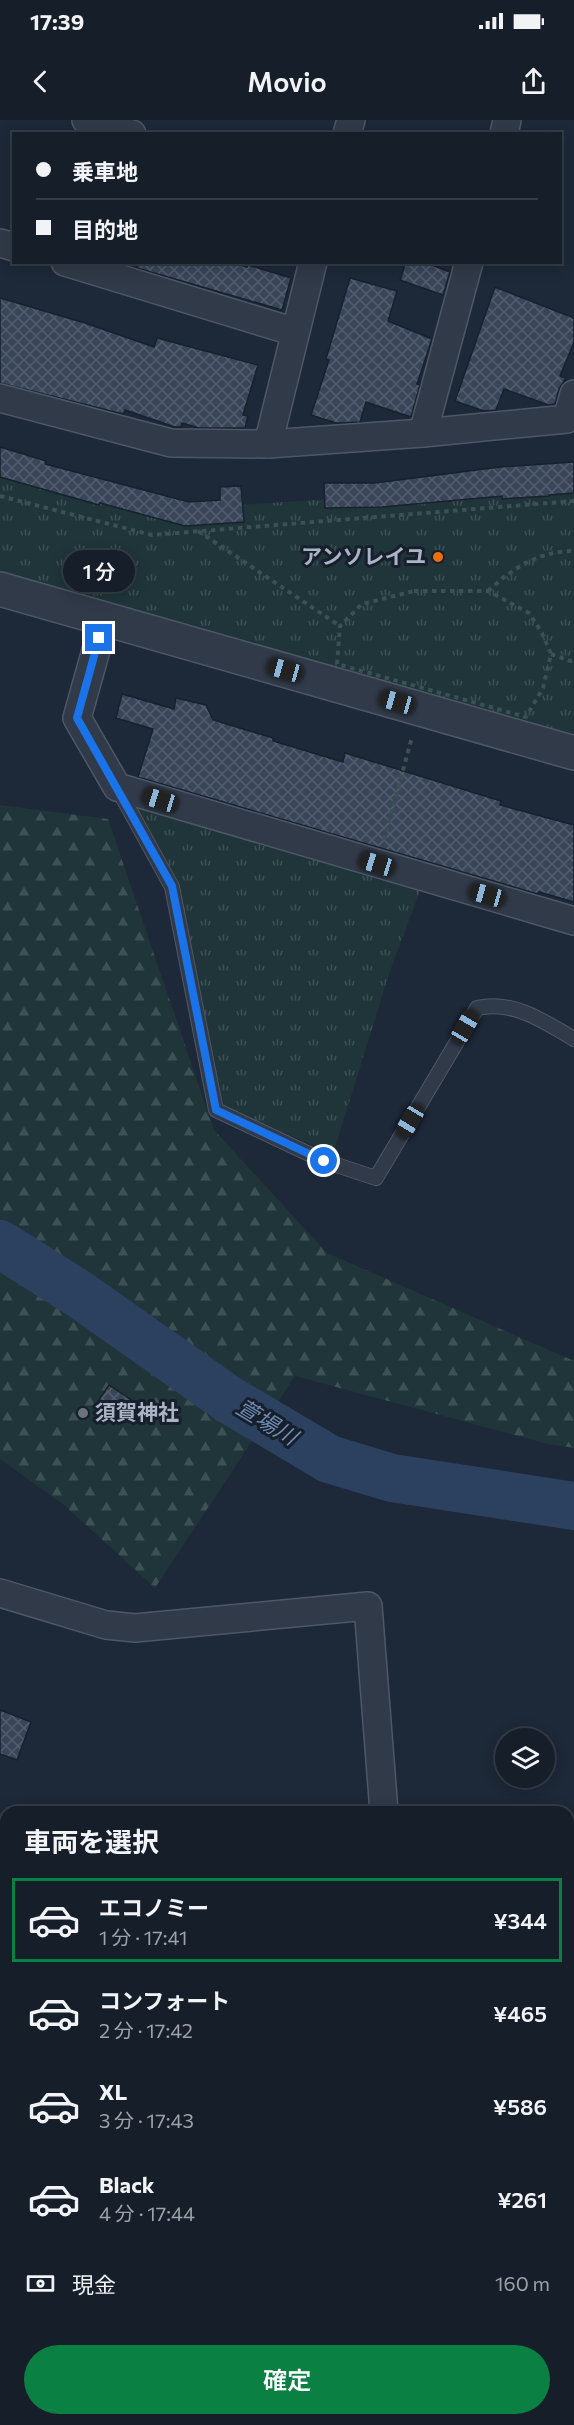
<!DOCTYPE html>
<html lang="ja">
<head>
<meta charset="utf-8">
<style>
  :root { --surface:#161e2a; --page:#232b36; --text:#f1f3f6; --muted:#9ea2a8; --line:#353c47; --accent:#0b8043 }
  body { margin:0; font-family:Commissioner,"Noto Sans JP",sans-serif; background:var(--page); color:var(--text); height:100vh; display:flex; flex-direction:column; font-size:22px; white-space:nowrap }
  * { box-sizing:border-box; margin:0 }
  p { font-size:20px; color:var(--muted) }
  .icon { flex:none; width:33px; height:33px; fill:none; stroke:currentColor; stroke-width:2; stroke-linecap:round; stroke-linejoin:round }
  .map { position:relative; flex:1; overflow:hidden }
  .side { position:absolute; left:0px; top:1686px; width:574px; height:620px; display:flex; flex-direction:column; background:var(--surface); border-radius:18px 18px 0 0; box-shadow:0 3px 15px #0003,0 0 0 2px var(--line) }
  .side>* { flex:none }
  .hud { position:absolute; left:12px; top:12px; width:550px; height:132px; border-radius:0px; box-shadow:0 3px 15px #0003,0 0 0 2px var(--line); display:grid; align-content:center; height:132px; padding:0 24px; background:var(--surface) }
  .fabs { position:absolute; left:495px; top:1608px; display:grid; gap:12px }
  .fabs a { display:grid; place-items:center; width:60px; height:60px; border-radius:50%; background:var(--surface); box-shadow:0 3px 15px #0003,0 0 0 2px var(--line); font-size:30px }
  .end { position:absolute; width:27px; height:27px; margin:-14px; border:8px solid #1a73e8; background:#fff; box-shadow:0 0 0 3px #fff }
  .from { border-radius:50% }
  .bubble { position:absolute; height:42px; border-radius:21px; background:var(--surface); box-shadow:0 3px 15px #0003,0 0 0 2px var(--line); font-size:20px; font-weight:600; line-height:42px; text-align:center }
  .car { position:absolute; width:18px; height:36px; margin:-18px -9px; border-radius:8px; box-shadow:0 0 4px 2px #0007; background:linear-gradient(#222 24%,#8ab4d8 0 40%,#222 0 76%,#8ab4d8 0 86%,#222 0) }
  .hud b { display:flex; align-items:center; gap:21px; height:57px; font-size:22px }
  .hud b+b { border-top:2px solid var(--line) }
  .hud i { width:15px; height:15px; background:var(--text) }
  ul { padding:0; list-style:none }
  li { display:flex; align-items:center; gap:18px; height:84px; margin:0 12px 9px; padding:0 12px; border:3px solid transparent; border-radius:0px }
  li div { flex:1 }
  li b { display:block; font-size:22px }
  li em { font-style:normal; font-weight:600 }
  li.on { border-color:var(--accent) }
  li>.icon { width:54px; height:54px; stroke-width:1.5 }
  h2 { padding:0 24px; font-size:27px; line-height:72px }
  .pay { display:flex; align-items:center; gap:15px; height:66px; padding:0 24px; font-size:22px }
  .pay p { margin-inline-start:auto }
  .action { display:flex; gap:12px; margin-top:auto; padding:12px 24px }
  .action a { flex:1; height:69px; border-radius:36px; background:var(--accent); color:#fff; font-size:24px; font-weight:600; line-height:69px; text-align:center }
  .status { display:flex; justify-content:space-between; align-items:center; height:42px; padding:0 30px; background:var(--surface); direction:ltr }
  .status svg { height:16px; fill:currentColor }
  header { display:flex; justify-content:space-between; align-items:center; height:78px; padding:0 24px; background:var(--surface); font-size:27px; font-weight:600 }
  .map>svg:first-child { display:block }
</style>
</head>
<body>
<div class="status"><b>17:39</b><svg viewBox="0 0 49 12"><path d="M0 12V9h3v3zM5 12V6h3v6zM10 12V3h3v9zM15 12V0h3v12zM26 1h20v11H26zM47 4h2v5h-2z"/></svg></div>
<header><svg class="icon" aria-label="back" viewBox="0 0 24 24"><path d="M15 5l-7 7 7 7"/></svg>Movio<svg class="icon" aria-label="share" viewBox="0 0 24 24"><path d="M12 15V3M7 8l5-5 5 5M5 13v7h14v-7"/></svg></header>
<div class="map">
<svg width="574" height="2305" viewBox="0 0 574 2305">
  <defs>
    <pattern id="forest-firs" width="22" height="20" patternUnits="userSpaceOnUse" patternTransform="scale(1.5)"><rect width="22" height="20" fill="#1f3539"/><path d="M5 1l3.5 6h-7zM16 11l3.5 6h-7z" fill="#3d5054"/></pattern>
    <pattern id="park-tufts" width="24" height="20" patternUnits="userSpaceOnUse" patternTransform="scale(1.5)"><rect width="24" height="20" fill="#1f3539"/><path d="M3 7l-1-3M5 7V3M7 7l1-3M15 17l-1-3M17 17v-4M19 17l1-3" fill="none" stroke="#3d5054"/></pattern>
    <pattern id="building-cross-hatch" width="8" height="8" patternUnits="userSpaceOnUse" patternTransform="scale(1.5)"><rect width="8" height="8" fill="#394659"/><path d="M0 0l8 8M0 8l8-8" fill="none" stroke="#535e6f"/></pattern>
  </defs>
  <rect width="100%" height="100%" fill="#1d2838"/>
  <path fill="url(#forest-firs)" d="M 0,685 L 108,699 L 214,1010 L 327,1133 L 574,1241 L 574,1328 L 548,1324 L 295,1256 L 155,1468 L 64,1385 L 0,1339 Z"/>
  <g fill="url(#park-tufts)">
    <path d="M 0,349 L 195,388 L 574,363 L 574,623 L 0,458 Z"/>
    <path d="M 131,682 L 421,768 L 390,851 L 333,1034 L 224,986 L 179,767 Z"/>
  </g>
  <g fill="none" stroke-linecap="round" stroke-linejoin="round">
    <path stroke="#2c415f" stroke-width="48" d="M 0,1124 L 79,1174 L 228,1279 L 329,1339 L 392,1358 L 574,1386"/>
  </g>
  <g fill="url(#building-cross-hatch)" stroke="#18212e" stroke-width="1.5">
    <path d="M 138,142 L 230,142 L 247,147 L 248,145 L 291,158 L 282,190 L 137,148 Z"/>
    <path d="M 406,142 L 424,142 L 450,152 L 443,175 L 400,160 Z"/>
    <path d="M 350,158 L 397,171 L 388,201 L 432,219 L 417,264 L 420,265 L 411,297 L 366,282 L 360,302 L 336,303 L 311,295 L 329,240 L 326,239 Z"/>
    <path d="M 495,167 L 574,198 L 574,222 L 560,256 L 566,258 L 559,269 L 555,284 L 549,285 L 504,269 L 496,290 L 484,291 L 455,281 Z"/>
    <path d="M 0,178 L 85,203 L 154,227 L 157,218 L 258,245 L 243,295 L 248,296 L 245,308 L 199,308 L 182,303 L 181,307 L 175,307 L 125,290 L 123,294 L 0,263 Z"/>
    <path d="M 0,327 L 46,341 L 45,344 L 189,382 L 220,380 L 220,367 L 241,366 L 244,402 L 185,406 L 100,383 L 99,385 L 0,357 Z"/>
    <path d="M 574,342 L 574,373 L 549,375 L 549,376 L 502,379 L 502,376 L 382,387 L 325,388 L 324,363 L 375,363 L 500,347 Z"/>
    <path d="M 122,574 L 174,589 L 176,578 L 206,585 L 213,600 L 273,618 L 273,621 L 343,642 L 345,633 L 501,681 L 500,685 L 574,705 L 574,782 L 539,772 L 538,774 L 138,657 L 153,609 L 116,598 Z"/>
    <path d="M 109,1265 L 131,1280 L 119,1297 L 97,1283 Z"/>
    <path d="M 0,1590 L 31,1602 L 17,1640 L 0,1634 Z"/>
  </g>
  <g fill="none" stroke-linecap="round" stroke-linejoin="round">
    <defs>
      <g id="service">
        <path d="M 118,669 L 172,767 L 216,990 L 324,1041 L 376,1058 L 477,888 C 514,880 543,901 574,919"/>
        <path d="M 546,2300 L 550,2305"/>
      </g>
      <g id="minor">
        <path d="M 86,0 L 132,14"/>
        <path d="M 347,14 L 351,0"/>
        <path d="M 504,14 L 507,0"/>
        <path d="M 0,123 L 14,127"/>
        <path d="M 65,142 L 295,212"/>
        <path d="M 0,278 L 171,323 L 268,324 L 423,313 L 567,299 L 574,274"/>
        <path d="M 423,313 L 469,142"/>
        <path d="M 268,324 L 313,142"/>
        <path d="M 105,498 L 77,598 L 117,667 L 574,801"/>
        <path d="M 0,1473 L 106,1505 L 135,1508 L 368,1486 L 384,1692"/>
      </g>
      <path id="tertiary" d="M 0,469 L 574,633"/>
      <g id="trunk">
        <path d="M 568,2191 L 574,2189"/>
        <path d="M 17,2305 L 53,2300"/>
      </g>
    </defs>
    <use href="#service" stroke="#4e5767" stroke-width="16"/>
    <use href="#minor" stroke="#4e5767" stroke-width="30"/>
    <use href="#tertiary" stroke="#4e5767" stroke-width="36"/>
    <use href="#trunk" stroke="#3b4452" stroke-width="36"/>
    <g stroke="#395153" stroke-width="4" stroke-dasharray="4.5 4.5" stroke-linecap="butt">
      <path d="M 0,376 L 152,415 L 574,381"/>
      <path d="M 198,411 L 340,506"/>
      <path d="M 414,471 L 488,471 L 529,493 L 542,513 L 551,534 L 543,568 L 526,597 L 337,544 L 340,506 L 362,484 Z"/>
      <path d="M 488,471 C 513,448 539,431 574,431"/>
      <path d="M 551,534 L 570,541 L 574,540"/>
      <path d="M 384,720 L 412,617"/>
    </g>
    <use href="#service" stroke="#313a48" stroke-width="14"/>
    <use href="#minor" stroke="#313a48" stroke-width="27"/>
    <use href="#tertiary" stroke="#313a48" stroke-width="33"/>
    <use href="#trunk" stroke="#5e5e5b" stroke-width="33"/>
  </g>
  <g fill="none" stroke-linecap="round" stroke-linejoin="round">
    <path stroke="#1a73e8" stroke-width="8" d="M 99,518 L 77,598 L 172,766 L 216,990 L 324,1041"/>
  </g>
  <circle fill="#e8710a" stroke="#171f2c" stroke-width="2" cx="438" cy="437" r="6"/>
  <circle fill="#6b7280" stroke="#171f2c" stroke-width="2" cx="83" cy="1293" r="6"/>
  <g text-anchor="middle" stroke-width="6" stroke-linejoin="round" paint-order="stroke">
    <g font-size="21" font-weight="bold" fill="#aab4c6" stroke="#171f2c" text-anchor="end">
      <text x="426" y="444">アンソレイユ</text>
      <text x="95" y="1300" text-anchor="start">須賀神社</text>
    </g>
    <g font-size="22" font-style="italic" fill="#6f8ab2" stroke="#171f2c">
      <text transform="translate(267 1302) rotate(31)" y="8">萱場川</text>
    </g>
  </g>
</svg>
<div class="fabs">
<a><svg class="icon" aria-label="layers" viewBox="0 0 24 24"><path d="M12 4l9 5-9 5-9-5zM3 14l9 5 9-5"/></svg></a>
</div>
<i class="end from" style="left:324px;top:1041px"></i>
<i class="end" style="left:99px;top:518px"></i>
<div class="bubble" style="left:63px;top:430px;width:72px">1 分</div>
<i class="car" style="left:285px;top:550px;rotate:286deg"></i>
<i class="car" style="left:397px;top:582px;rotate:286deg"></i>
<i class="car" style="left:160px;top:680px;rotate:287deg"></i>
<i class="car" style="left:377px;top:744px;rotate:287deg"></i>
<i class="car" style="left:487px;top:775px;rotate:286deg"></i>
<i class="car" style="left:465px;top:907px;rotate:30deg"></i>
<i class="car" style="left:410px;top:1001px;rotate:211deg"></i>
<div class="hud">
<b><i class="from"></i>乗車地</b>
<b><i></i>目的地</b>
</div>
<section class="side">
<h2>車両を選択</h2>
<ul>
<li class="on"><svg class="icon" aria-label="car" viewBox="0 0 24 24"><path d="M5 17H2v-5l4-1 3-4h7l3 4 3 1v5h-3M9 17h6M6 11h13"/><circle cx="7" cy="17" r="2"/><circle cx="17" cy="17" r="2"/></svg><div><b>エコノミー</b><p>1 分 · 17:41</p></div><em>¥344</em></li>
<li><svg class="icon" aria-label="car" viewBox="0 0 24 24"><path d="M5 17H2v-5l4-1 3-4h7l3 4 3 1v5h-3M9 17h6M6 11h13"/><circle cx="7" cy="17" r="2"/><circle cx="17" cy="17" r="2"/></svg><div><b>コンフォート</b><p>2 分 · 17:42</p></div><em>¥465</em></li>
<li><svg class="icon" aria-label="car" viewBox="0 0 24 24"><path d="M5 17H2v-5l4-1 3-4h7l3 4 3 1v5h-3M9 17h6M6 11h13"/><circle cx="7" cy="17" r="2"/><circle cx="17" cy="17" r="2"/></svg><div><b>XL</b><p>3 分 · 17:43</p></div><em>¥586</em></li>
<li><svg class="icon" aria-label="car" viewBox="0 0 24 24"><path d="M5 17H2v-5l4-1 3-4h7l3 4 3 1v5h-3M9 17h6M6 11h13"/><circle cx="7" cy="17" r="2"/><circle cx="17" cy="17" r="2"/></svg><div><b>Black</b><p>4 分 · 17:44</p></div><em>¥261</em></li>
</ul>
<div class="pay"><svg class="icon" aria-label="cash" viewBox="0 0 24 24"><path d="M3 7h18v10H3z"/><circle cx="12" cy="12" r="2"/></svg>現金<p>160 m</p></div>
<div class="action"><a>確定</a></div>
</section>
</div>
</body>
</html>
